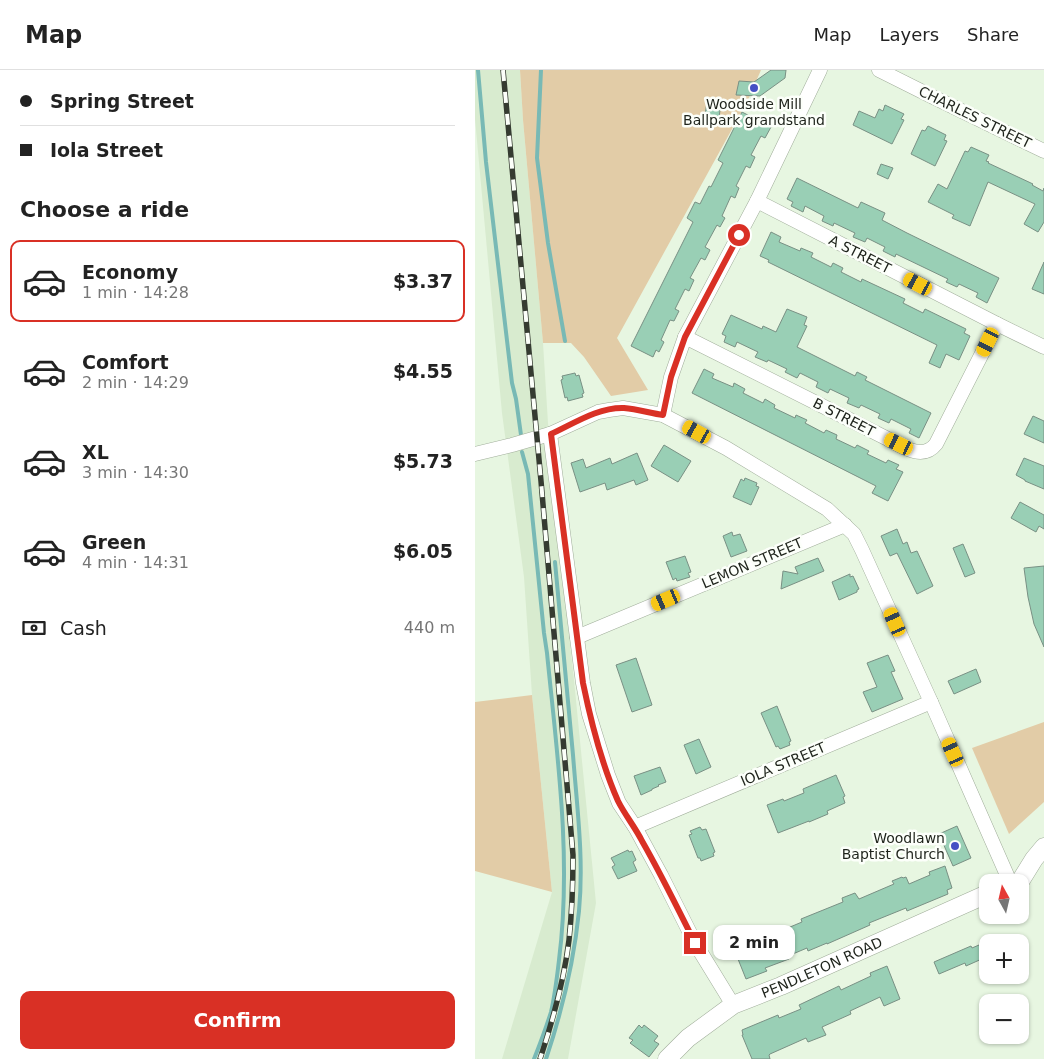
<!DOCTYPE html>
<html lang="en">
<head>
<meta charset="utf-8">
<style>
  :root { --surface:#fff; --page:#f6f6f6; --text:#222; --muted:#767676; --line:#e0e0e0; --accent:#d93025 }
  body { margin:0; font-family:"DejaVu Sans",sans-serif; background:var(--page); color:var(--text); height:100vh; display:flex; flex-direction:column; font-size:19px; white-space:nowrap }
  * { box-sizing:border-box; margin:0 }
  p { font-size:16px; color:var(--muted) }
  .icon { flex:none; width:28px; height:28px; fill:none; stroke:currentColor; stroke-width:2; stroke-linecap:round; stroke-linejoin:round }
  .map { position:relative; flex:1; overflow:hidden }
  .details { display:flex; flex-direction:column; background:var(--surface); width:475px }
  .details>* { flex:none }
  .guide { display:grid; align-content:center; height:110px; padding:0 20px; background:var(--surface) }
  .needle { width:32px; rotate:352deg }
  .buttons { position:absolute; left:504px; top:804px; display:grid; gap:10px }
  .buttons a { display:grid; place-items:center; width:50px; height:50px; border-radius:10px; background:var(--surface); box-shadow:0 1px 4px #0004; font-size:25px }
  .end { position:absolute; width:22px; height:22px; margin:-11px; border:6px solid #d93025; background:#fff; box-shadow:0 0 0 2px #fff }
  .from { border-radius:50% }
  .bubble { position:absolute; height:35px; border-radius:10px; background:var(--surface); box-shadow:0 1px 4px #0004; font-size:16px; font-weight:700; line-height:35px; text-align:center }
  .car { position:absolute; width:15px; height:30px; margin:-15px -8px; border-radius:6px; box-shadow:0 0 4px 1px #0007; background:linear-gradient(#f5c518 24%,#345 0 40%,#f5c518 0 76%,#345 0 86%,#f5c518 0) }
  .guide b { display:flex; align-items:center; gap:18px; height:48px; font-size:19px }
  .guide b+b { border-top:1px solid var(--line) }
  .guide i { width:12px; height:12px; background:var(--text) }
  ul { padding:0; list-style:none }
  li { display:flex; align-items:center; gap:15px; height:82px; margin:0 10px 8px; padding:0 10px; border:2px solid transparent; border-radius:10px }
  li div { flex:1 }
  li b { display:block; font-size:19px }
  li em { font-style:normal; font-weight:700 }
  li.active { border-color:var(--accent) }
  li>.icon { width:45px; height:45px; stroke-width:1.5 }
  h2 { padding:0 20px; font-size:22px; line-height:60px }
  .pay { display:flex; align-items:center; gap:12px; height:55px; padding:0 20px; font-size:19px }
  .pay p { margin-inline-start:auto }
  .button { display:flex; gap:10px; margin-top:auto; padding:10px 20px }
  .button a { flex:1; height:58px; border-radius:10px; background:var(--accent); color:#fff; font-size:20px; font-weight:700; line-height:58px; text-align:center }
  header { display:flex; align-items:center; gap:30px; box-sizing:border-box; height:70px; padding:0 25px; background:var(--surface); border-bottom:1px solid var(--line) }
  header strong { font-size:24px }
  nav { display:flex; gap:28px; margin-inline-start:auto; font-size:18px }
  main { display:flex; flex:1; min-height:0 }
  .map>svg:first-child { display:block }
</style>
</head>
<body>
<header>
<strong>Map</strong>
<nav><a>Map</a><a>Layers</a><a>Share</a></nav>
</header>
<main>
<section class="details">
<div class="guide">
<b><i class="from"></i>Spring Street</b>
<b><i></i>Iola Street</b>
</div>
<h2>Choose a ride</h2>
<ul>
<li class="active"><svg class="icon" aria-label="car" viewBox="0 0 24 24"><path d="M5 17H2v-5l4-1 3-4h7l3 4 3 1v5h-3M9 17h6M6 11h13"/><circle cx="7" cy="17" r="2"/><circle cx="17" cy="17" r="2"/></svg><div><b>Economy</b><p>1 min · 14:28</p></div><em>$3.37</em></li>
<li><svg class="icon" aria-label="car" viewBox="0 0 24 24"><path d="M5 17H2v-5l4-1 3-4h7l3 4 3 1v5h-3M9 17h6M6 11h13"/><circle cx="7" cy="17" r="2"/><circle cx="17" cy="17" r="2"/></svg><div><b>Comfort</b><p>2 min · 14:29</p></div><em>$4.55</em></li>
<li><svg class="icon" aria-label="car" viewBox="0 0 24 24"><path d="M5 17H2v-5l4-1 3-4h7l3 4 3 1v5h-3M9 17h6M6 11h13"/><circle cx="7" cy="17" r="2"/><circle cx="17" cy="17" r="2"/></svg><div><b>XL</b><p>3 min · 14:30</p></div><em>$5.73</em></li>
<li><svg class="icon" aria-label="car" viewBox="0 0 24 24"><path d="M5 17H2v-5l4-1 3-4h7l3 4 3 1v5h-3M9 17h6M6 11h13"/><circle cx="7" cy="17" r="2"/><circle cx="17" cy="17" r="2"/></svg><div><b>Green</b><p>4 min · 14:31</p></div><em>$6.05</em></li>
</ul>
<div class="pay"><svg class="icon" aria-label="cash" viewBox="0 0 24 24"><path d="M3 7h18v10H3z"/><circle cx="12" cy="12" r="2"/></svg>Cash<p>440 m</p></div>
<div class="button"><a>Confirm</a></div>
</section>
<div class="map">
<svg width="569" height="989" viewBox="0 0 569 989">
  <rect width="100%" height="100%" fill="#e7f6e1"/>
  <path fill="#d8ebcf" d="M 0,0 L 45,0 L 48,50 L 68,273 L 75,385 L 100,620 L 121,833 L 93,989 L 27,989 L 77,822 L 57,625 L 49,507 L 27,343 L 0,49 Z"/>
  <g fill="#e2cca7">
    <path d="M 45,0 L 286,0 L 273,30 L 142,268 L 173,320 L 136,326 L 109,287 L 96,273 L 68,273 L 48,50 Z"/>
    <path d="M 57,625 L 77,822 L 0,801 L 0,632 Z"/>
    <path d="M 569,652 L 569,732 L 534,764 L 497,678 Z"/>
  </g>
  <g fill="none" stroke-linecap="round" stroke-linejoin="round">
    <g stroke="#78b9b5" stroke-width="4">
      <path d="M 3,0 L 11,92 L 37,313 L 41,329 L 46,365"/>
      <path d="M 66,0 L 62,88 L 73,173 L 90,271"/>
      <path d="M 47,382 L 53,404 L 69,563 L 72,583 C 82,684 97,788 84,890 C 82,907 80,925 76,942 C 71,958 65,974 59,989"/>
      <path d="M 71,989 C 87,941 99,891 104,841 C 109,789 102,737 98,685 C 92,621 86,556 80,492"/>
    </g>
  </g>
  <g fill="#99cfb5" stroke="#799084">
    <path d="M 296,0 L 311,0 L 310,8 L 285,26 L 261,25 L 264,11 L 279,12 Z"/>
    <path d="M 232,31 L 246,32 L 244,48 L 230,46 Z"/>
    <path d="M 410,35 L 429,44 L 426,49 L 429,50 L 417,74 L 378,55 L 384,41 L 400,48 L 404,39 L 408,41 Z"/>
    <path d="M 267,42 L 296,57 L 290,68 L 286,66 L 276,85 L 280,87 L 275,98 L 271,96 L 261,116 L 264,118 L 260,128 L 256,126 L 247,146 L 250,148 L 245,157 L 242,155 L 230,177 L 235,180 L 230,190 L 226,188 L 215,208 L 219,210 L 214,221 L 210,219 L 200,239 L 204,241 L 199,251 L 195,250 L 186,270 L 189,272 L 184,282 L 181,280 L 178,287 L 156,276 L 218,152 L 212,148 L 220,132 L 225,134 L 234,116 L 236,117 L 248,93 L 243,90 Z"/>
    <path d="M 453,56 L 471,65 L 469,70 L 472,71 L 460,96 L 436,84 L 447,60 L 450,61 Z"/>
    <path d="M 496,77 L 514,85 L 511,91 L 514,92 L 513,93 L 558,114 L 557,115 L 568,121 L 569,118 L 569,152 L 563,162 L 549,154 L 560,134 L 513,112 L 495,156 L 477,148 L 479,145 L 453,132 L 463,114 L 472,119 L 490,81 L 493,82 Z"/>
    <path d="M 406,94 L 418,98 L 413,109 L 402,104 Z"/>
    <path d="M 322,108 L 383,138 L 386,132 L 410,143 L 407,150 L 432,163 L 524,208 L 512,233 L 501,227 L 503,223 L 484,214 L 482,217 L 471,212 L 473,209 L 421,184 L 420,187 L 408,181 L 410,177 L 392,168 L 390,172 L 378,167 L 380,163 L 359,153 L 358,156 L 347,151 L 349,146 L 330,136 L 328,142 L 316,136 L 318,132 L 312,129 Z"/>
    <path d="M 296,162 L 306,167 L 304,172 L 325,181 L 326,178 L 338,183 L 336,187 L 356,197 L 358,193 L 368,198 L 366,202 L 386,212 L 387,209 L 430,229 L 428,233 L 448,243 L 450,239 L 491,259 L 489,263 L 495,266 L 484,290 L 471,284 L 465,298 L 454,293 L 462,275 L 293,192 L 294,190 L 285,186 Z"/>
    <path d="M 569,192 L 569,224 L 557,219 Z"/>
    <path d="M 312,239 L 332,247 L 329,255 L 332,256 L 322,277 L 380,306 L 382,302 L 392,307 L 390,310 L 456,343 L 444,368 L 434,363 L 436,359 L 416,349 L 414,353 L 403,348 L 405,344 L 386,335 L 384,338 L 372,333 L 374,328 L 355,319 L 353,323 L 341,317 L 343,312 L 325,303 L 322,308 L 310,302 L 312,299 L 293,290 L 292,292 L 280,287 L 283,282 L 262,272 L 260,277 L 249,272 L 251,266 L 247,264 L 256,245 L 287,259 L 288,256 L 301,262 Z"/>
    <path d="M 229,299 L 239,304 L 237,308 L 258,317 L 259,313 L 270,319 L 268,323 L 288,333 L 290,329 L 300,335 L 299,338 L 320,348 L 321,345 L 332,350 L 330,353 L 349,363 L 351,360 L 362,365 L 361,369 L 380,378 L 382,375 L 394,381 L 392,384 L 411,393 L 413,390 L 424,395 L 421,399 L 428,402 L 413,431 L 397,423 L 401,416 L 217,323 Z"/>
    <path d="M 100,303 L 101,306 L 104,305 L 109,323 L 107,324 L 108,327 L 93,331 L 92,327 L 90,328 L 86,310 L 88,309 L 87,306 Z"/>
    <path d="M 558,346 L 569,351 L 569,373 L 549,364 Z"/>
    <path d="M 189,375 L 216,391 L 203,412 L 176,396 Z"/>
    <path d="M 162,383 L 173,410 L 161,415 L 159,410 L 132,420 L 130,413 L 105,422 L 96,393 L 108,389 L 111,398 L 135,388 L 137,394 Z"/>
    <path d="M 549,388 L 569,396 L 569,419 L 550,411 L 550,410 L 541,405 Z"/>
    <path d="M 270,408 L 282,413 L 281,416 L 284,417 L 276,435 L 258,427 L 266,409 L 269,411 Z"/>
    <path d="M 545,432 L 569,445 L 569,459 L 564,456 L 561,462 L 536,448 Z"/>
    <path d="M 422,459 L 428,474 L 432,472 L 436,483 L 442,481 L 458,516 L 442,524 L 422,483 L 415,486 L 406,466 Z"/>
    <path d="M 257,462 L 258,466 L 265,464 L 272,481 L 256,487 L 248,466 Z"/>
    <path d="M 488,474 L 500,503 L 490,507 L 478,478 Z"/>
    <path d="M 210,486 L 216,502 L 213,503 L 215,507 L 202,511 L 201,508 L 198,510 L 191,492 Z"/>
    <path d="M 343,488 L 349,501 L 306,519 L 308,501 L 323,504 L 320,497 Z"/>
    <path d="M 569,496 L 569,577 L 559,554 L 553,527 L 549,498 Z"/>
    <path d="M 375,504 L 375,507 L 378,506 L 384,519 L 382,520 L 382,522 L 364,530 L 357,512 Z"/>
    <path d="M 413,585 L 420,601 L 416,602 L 417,604 L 428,629 L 397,642 L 388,622 L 402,617 L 392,593 Z"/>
    <path d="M 161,588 L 177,635 L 157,642 L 141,595 Z"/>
    <path d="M 501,599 L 506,612 L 479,624 L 473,611 Z"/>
    <path d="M 302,636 L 316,671 L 314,672 L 315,675 L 305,679 L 303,676 L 301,677 L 286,643 Z"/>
    <path d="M 224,669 L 236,697 L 221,704 L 209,675 Z"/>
    <path d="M 185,697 L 191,712 L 183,715 L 184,716 L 177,719 L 177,720 L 166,725 L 159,706 Z"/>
    <path d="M 361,705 L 370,726 L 368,727 L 370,733 L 352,741 L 353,744 L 334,752 L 334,751 L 303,763 L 292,735 L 308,729 L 309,731 L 329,723 L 328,719 Z"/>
    <path d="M 482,756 L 496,788 L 478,796 L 464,764 Z"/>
    <path d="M 225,757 L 227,760 L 231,759 L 240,782 L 238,783 L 239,786 L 226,791 L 225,788 L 223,788 L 214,765 L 217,764 L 215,761 Z"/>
    <path d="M 153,780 L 154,782 L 157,781 L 161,790 L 158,792 L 162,801 L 143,809 L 137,797 L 140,795 L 136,788 Z"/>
    <path d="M 470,796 L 477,818 L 472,820 L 473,824 L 432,841 L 431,838 L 394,853 L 395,855 L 352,874 L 352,873 L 333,881 L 332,878 L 313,886 L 314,889 L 290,898 L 292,901 L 271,909 L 261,884 L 286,874 L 285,871 L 296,866 L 296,865 L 327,852 L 326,849 L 368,832 L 367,828 L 380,823 L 384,829 L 419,814 L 417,811 L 427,807 L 428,808 L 431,807 L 434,814 L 455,805 L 454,802 Z"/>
    <path d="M 504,875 L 509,888 L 491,896 L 490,893 L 464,904 L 459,892 L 496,876 L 497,878 Z"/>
    <path d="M 412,896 L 425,929 L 409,936 L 405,927 L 375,941 L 376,944 L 347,957 L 351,965 L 333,972 L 331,968 L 295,984 L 294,985 L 295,989 L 277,989 L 267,965 L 268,965 L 267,960 L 303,945 L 304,948 L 326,939 L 324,935 L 364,916 L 366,920 L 396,906 L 395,903 Z"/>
    <path d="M 164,955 L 167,958 L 169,955 L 183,966 L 179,971 L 184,974 L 174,987 L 155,973 L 158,970 L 154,968 Z"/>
  </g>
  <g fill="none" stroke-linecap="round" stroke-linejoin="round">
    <defs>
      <g id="minor">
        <path d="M 404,0 L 456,26 L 569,81"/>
        <path d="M 282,131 L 522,254 L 569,277"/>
        <path d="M 210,267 L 409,367 C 425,375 447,392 461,374 L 522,254"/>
        <path d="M 188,345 L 196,307 L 210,267 L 282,131 L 345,0"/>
        <path d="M 75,364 L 108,613 L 114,644 L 133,705 L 144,733 L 160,757 L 186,805 L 220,873 L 258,935"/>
        <path d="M 0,384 L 37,375 L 75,364 L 123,342 L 134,340 L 148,338 L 188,345 L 251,378 L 352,439 L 379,464 L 387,480 L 456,632 L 535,812"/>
        <path d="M 102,567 L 370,455"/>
        <path d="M 160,757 L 456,632"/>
      </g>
      <g id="tertiary">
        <path d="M 546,810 L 559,789 L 569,777"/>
        <path id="s1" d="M 192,989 L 213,968 L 258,935 L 306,916 L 512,824"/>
      </g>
    </defs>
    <use href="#minor" stroke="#a0ad9a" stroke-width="15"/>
    <use href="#tertiary" stroke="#a0ad9a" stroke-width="19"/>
    <use href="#minor" stroke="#fff" stroke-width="14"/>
    <use href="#tertiary" stroke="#fff" stroke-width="18"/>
    <defs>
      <path id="rail" d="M 28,0 L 66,411 L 98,785 C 98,813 97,842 94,870 C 89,911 78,950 65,989"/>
    </defs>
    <use href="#rail" stroke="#353b31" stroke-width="5.5"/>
    <use href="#rail" stroke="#fcfffa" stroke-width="4" stroke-dasharray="11" stroke-linecap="butt"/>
  </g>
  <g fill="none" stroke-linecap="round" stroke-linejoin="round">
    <path stroke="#d93025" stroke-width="6" d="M 220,873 C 203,839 186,804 167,771 C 160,757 150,745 143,731 C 127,695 116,652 108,613 L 76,364 C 98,354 123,337 149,338 C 162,339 175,343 188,345 L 196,307 L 210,267 L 264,165"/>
  </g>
  <g fill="#4550c4" stroke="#fcfffa" stroke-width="2">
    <circle cx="279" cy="18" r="5"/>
    <circle cx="480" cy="776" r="5"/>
  </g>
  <g text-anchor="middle" stroke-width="5" stroke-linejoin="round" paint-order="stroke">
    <g font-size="14" fill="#1e231b" stroke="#fcfffa">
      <text x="279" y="39">Woodside Mill<tspan x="279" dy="16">Ballpark grandstand</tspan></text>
      <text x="470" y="773" text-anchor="end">Woodlawn<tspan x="470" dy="16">Baptist Church</tspan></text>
    </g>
    <g font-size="14" fill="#1e231b" stroke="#fcfffa">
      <text transform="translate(500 47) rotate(26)" y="5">CHARLES STREET</text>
      <text transform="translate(385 184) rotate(27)" y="5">A STREET</text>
      <text transform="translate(369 347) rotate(27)" y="5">B STREET</text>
      <text transform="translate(277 493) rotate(-23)" y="5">LEMON STREET</text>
      <text transform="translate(308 694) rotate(-23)" y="5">IOLA STREET</text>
      <text dy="5" stroke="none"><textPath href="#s1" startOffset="182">PENDLETON ROAD</textPath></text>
    </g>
  </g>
</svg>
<div class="buttons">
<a><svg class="needle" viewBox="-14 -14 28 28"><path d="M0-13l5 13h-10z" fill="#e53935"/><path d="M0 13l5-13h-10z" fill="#767676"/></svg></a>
<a>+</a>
<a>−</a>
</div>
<i class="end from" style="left:264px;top:165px"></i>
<i class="end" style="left:220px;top:873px"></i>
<div class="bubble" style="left:238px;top:855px;width:82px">2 min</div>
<i class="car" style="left:443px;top:214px;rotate:298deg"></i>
<i class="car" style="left:513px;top:272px;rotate:206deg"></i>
<i class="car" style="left:222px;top:362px;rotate:299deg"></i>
<i class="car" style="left:424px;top:374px;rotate:296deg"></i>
<i class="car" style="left:191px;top:530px;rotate:247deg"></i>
<i class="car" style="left:420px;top:552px;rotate:336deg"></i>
<i class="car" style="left:478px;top:682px;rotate:336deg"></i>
</div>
</main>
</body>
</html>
